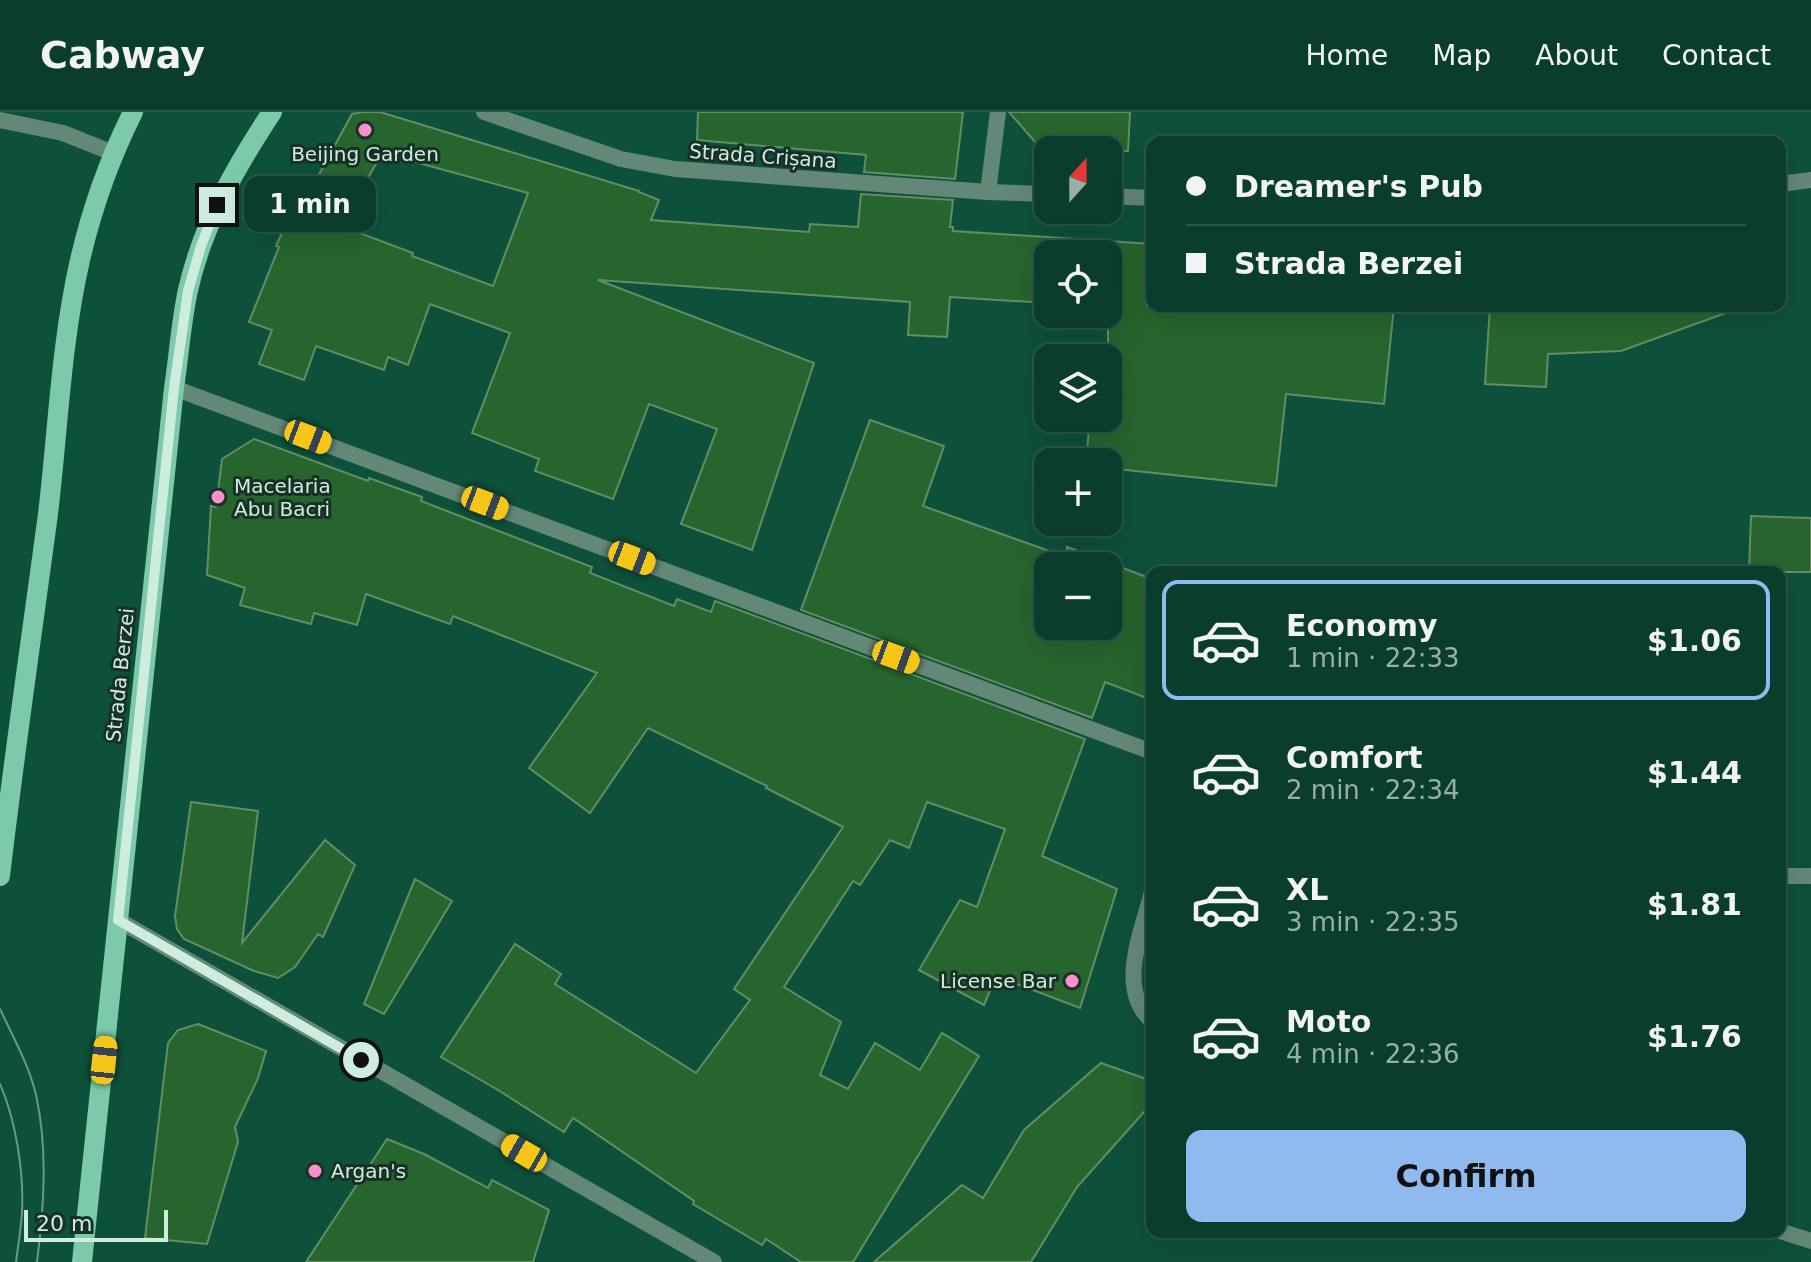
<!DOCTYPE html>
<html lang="en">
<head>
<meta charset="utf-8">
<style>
  :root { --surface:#0a3d2c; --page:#134434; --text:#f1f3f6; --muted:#99aea9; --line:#2a5648; --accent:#90b9f0 }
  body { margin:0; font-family:"DejaVu Sans",sans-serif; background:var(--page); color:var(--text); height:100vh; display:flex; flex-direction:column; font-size:30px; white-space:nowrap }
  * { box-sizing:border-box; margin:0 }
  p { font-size:26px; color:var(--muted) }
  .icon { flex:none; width:44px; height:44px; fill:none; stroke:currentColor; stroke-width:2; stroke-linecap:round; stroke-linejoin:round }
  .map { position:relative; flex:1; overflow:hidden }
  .drawer { position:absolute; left:1146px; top:454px; width:640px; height:672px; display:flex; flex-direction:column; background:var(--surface); border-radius:16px; box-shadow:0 8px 32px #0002,0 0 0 2px var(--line) }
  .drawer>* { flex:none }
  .hud { position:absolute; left:1146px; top:24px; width:640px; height:176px; border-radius:16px; box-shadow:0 8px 32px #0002,0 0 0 2px var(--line); display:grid; align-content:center; height:176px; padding:0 40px; background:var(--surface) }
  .needle { width:52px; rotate:21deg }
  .tools { position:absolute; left:1034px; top:24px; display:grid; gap:16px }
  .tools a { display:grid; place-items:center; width:88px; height:88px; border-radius:16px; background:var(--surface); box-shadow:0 8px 32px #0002,0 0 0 2px var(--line); font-size:40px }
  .scale { position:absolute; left:24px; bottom:20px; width:144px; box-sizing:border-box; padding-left:8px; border:4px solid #cfeddf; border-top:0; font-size:22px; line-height:28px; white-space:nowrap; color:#cfeddf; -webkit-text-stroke:6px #183127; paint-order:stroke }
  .end { position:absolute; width:36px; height:36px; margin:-18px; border:10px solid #cfeddf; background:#111; box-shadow:0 0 0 4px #111 }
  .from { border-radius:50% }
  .bubble { position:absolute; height:56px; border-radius:16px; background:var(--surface); box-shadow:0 8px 32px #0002,0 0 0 2px var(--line); font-size:26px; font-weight:700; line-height:56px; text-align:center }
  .car { position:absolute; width:24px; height:48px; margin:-24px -12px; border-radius:10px; box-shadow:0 0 6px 2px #0007; background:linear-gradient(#f5c518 24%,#345 0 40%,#f5c518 0 76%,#345 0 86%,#f5c518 0) }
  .hud b { display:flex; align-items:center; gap:28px; height:76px; font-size:30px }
  .hud b+b { border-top:2px solid var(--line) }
  .hud i { width:20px; height:20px; background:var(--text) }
  ul { padding:14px 0 0; list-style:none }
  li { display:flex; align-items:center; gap:24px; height:120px; margin:0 16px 12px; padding:0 24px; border:4px solid transparent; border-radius:16px }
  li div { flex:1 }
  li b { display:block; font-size:30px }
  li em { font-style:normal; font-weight:700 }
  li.on { border-color:var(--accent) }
  li>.icon { width:72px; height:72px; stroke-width:1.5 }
  .cta { display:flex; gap:16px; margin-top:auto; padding:16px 40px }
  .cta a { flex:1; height:92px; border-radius:16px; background:var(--accent); color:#111; font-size:32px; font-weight:700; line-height:92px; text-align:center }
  header { display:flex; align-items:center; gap:48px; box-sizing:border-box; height:112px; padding:0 40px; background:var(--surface); border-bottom:2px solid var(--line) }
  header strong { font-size:38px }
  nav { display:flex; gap:44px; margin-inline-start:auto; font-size:28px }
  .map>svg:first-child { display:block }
</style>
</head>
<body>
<header>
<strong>Cabway</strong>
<nav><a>Home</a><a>Map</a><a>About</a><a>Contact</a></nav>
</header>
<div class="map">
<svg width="1811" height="1150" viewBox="0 0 1811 1150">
  <rect width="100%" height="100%" fill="#0e513b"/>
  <g fill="#27652e" stroke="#648d66" stroke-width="2" fill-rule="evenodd">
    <path d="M 363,0 L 380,0 L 639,79 L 639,80 L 659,88 L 651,108 L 809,120 L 810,112 L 858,115 L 861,82 L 953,88 L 950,115 L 953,115 L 953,119 L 1152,132 L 1147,194 L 1394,194 L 1384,292 L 1286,282 L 1276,374 L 1108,356 L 1108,350 L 1086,350 L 1090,306 L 1108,306 L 1108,207 L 1074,204 L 1075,202 L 1108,202 L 1108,142 L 1048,142 L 1048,191 L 950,185 L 947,225 L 908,223 L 910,190 L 598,168 L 814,251 L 752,438 L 681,412 L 717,317 L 649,292 L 613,387 L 535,359 L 539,347 L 472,321 L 510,221 L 430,192 L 408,253 L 388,245 L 384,258 L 316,234 L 304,268 L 259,252 L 272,218 L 249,210 L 279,135 L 276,134 L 293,96 L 299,99 L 352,2 ZM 382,41 L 528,81 L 493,174 L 412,144 L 413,141 L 341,114 Z"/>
    <path d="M 698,0 L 963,0 L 955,67 L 864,60 L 866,43 L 697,28 Z"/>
    <path d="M 1009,0 L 1130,0 L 1128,39 L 1042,38 Z"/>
    <path d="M 1490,194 L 1730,194 L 1731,199 L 1621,239 L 1548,242 L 1546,275 L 1485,272 Z"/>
    <path d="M 870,308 L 944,334 L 923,394 L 1066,445 L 1067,435 L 1152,467 L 1152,588 L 1105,570 L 1092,606 L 801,498 ZM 1048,454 L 1108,454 L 1108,514 L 1048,514 Z"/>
    <path d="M 254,327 L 368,369 L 369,366 L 422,385 L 421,389 L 592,455 L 590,461 L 674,494 L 677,487 L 711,500 L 715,489 L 1085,627 L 1042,744 L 1117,777 L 1080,896 L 996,864 L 984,893 L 919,858 L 960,788 L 977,795 L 1005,717 L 927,690 L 909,736 L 890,728 L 860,773 L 853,769 L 784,875 L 841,910 L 820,963 L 848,977 L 875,931 L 920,958 L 942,921 L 979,944 L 853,1150 L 801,1150 L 766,1127 L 762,1133 L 693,1092 L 694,1089 L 573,1006 L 564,1020 L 498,978 L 441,945 L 515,832 L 561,862 L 555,872 L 696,961 L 750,888 L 734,877 L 843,715 L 766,676 L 767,674 L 648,616 L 590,701 L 529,656 L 597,561 L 453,504 L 450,512 L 366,482 L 357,513 L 314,501 L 311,512 L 240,493 L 245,476 L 207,463 L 211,394 L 216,395 L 222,347 Z"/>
    <path d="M 1751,404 L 1811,406 L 1811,460 L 1749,460 Z"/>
    <path d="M 191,690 L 258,699 L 242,831 L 325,728 L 355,753 L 323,825 L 318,822 L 295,855 L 278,866 L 254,859 L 184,827 L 177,817 L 175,804 Z"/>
    <path d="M 415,767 L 452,789 L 384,902 L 364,892 Z"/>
    <path d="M 198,912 L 266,939 L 258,966 L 235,1015 L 238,1030 L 207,1132 L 145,1126 L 168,931 L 178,918 Z"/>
    <path d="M 1101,951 L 1152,969 L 1152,991 L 1077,1075 L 1031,1150 L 874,1150 L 962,1073 L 983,1086 L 1024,1018 Z"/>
    <path d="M 387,1027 L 424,1042 L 488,1076 L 492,1068 L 549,1098 L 533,1150 L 306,1150 Z"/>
  </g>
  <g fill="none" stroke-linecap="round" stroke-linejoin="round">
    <g stroke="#648878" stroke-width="16">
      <path d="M 484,0 L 621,47 L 675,57 L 988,80 L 1048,82"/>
      <path d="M 0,8 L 63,21 L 113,41"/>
      <path d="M 1780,72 L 1811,68"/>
      <path d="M 988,80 L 998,0"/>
      <path d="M 1108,84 L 1152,86"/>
      <path d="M 174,276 L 1152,640"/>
      <path d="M 1780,764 L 1811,764"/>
      <path d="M 1152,780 C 1142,819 1116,878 1152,909"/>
      <path d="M 118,808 L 714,1150"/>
      <path d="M 1780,1119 L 1811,1129"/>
    </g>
    <g stroke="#7ccaa9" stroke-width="20">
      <path d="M 0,764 C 14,643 32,522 48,402 C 58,318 61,231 80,148 C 92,96 109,48 133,0"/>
      <path d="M 82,1150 L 174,276 C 179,244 181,210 188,178 C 203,112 235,56 272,0"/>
    </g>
    <g stroke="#679987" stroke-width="2">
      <path d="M 0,897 C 13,925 29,953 36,983 C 48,1037 44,1095 37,1150"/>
      <path d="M 0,972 C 16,1009 24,1060 22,1100 C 21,1117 18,1134 16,1150"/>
    </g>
  </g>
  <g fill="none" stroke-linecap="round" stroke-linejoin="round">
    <path stroke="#cfeddf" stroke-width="10" d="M 217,93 L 201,134 L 188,179 L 174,276 L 118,808 L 361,948"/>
  </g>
  <g fill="#f890cb" stroke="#183127" stroke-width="3">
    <circle cx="365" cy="18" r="8"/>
    <circle cx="218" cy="385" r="8"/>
    <circle cx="1072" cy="869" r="8"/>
    <circle cx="315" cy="1059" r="8"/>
  </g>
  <g text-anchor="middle" stroke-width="6" stroke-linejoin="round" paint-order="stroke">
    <g font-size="20" fill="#cfeddf" stroke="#183127" text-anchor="start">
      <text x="365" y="49" text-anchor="middle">Beijing Garden</text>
      <text x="234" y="381">Macelaria<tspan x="234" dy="23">Abu Bacri</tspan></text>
      <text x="1056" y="876" text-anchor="end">License Bar</text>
      <text x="331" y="1066">Argan's</text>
    </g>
    <g font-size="20" fill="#cfeddf" stroke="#183127">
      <text transform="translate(763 44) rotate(4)" y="7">Strada Crișana</text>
      <text transform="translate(120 563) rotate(-84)" y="7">Strada Berzei</text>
    </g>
  </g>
</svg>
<div class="tools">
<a><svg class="needle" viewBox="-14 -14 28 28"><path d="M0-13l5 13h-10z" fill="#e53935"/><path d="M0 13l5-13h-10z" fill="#99aea9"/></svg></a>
<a><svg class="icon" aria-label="locate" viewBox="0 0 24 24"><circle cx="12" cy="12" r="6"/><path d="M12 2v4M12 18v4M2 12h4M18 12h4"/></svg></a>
<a><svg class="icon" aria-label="layers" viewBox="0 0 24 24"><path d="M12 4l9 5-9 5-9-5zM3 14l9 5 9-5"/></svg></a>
<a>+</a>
<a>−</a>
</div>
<div class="scale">20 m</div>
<i class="end from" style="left:361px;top:948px"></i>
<i class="end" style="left:217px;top:93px"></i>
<div class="bubble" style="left:244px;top:64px;width:132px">1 min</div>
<i class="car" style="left:308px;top:325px;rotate:111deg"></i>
<i class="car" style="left:485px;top:391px;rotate:111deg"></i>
<i class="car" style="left:632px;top:446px;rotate:111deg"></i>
<i class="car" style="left:896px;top:545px;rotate:110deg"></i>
<i class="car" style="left:104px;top:948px;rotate:6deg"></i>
<i class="car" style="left:524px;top:1041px;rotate:300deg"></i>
<div class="hud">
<b><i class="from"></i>Dreamer's Pub</b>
<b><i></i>Strada Berzei</b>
</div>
<section class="drawer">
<ul>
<li class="on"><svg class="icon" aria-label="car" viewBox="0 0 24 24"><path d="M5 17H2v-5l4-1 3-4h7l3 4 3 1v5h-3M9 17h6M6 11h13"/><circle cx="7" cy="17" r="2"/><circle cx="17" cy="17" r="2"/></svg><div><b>Economy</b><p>1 min · 22:33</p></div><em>$1.06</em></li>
<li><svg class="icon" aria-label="car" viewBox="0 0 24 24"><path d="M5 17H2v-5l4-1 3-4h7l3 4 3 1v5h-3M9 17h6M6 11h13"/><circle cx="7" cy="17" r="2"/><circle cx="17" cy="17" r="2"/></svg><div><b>Comfort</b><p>2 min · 22:34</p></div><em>$1.44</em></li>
<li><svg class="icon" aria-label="car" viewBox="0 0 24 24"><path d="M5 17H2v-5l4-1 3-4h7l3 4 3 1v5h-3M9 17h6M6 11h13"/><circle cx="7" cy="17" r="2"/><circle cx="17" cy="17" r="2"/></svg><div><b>XL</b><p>3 min · 22:35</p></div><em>$1.81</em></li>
<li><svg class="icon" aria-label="car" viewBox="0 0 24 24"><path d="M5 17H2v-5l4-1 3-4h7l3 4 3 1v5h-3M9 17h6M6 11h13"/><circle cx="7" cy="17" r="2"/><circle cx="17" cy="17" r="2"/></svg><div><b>Moto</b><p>4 min · 22:36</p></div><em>$1.76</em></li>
</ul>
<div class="cta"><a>Confirm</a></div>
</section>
</div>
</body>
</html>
